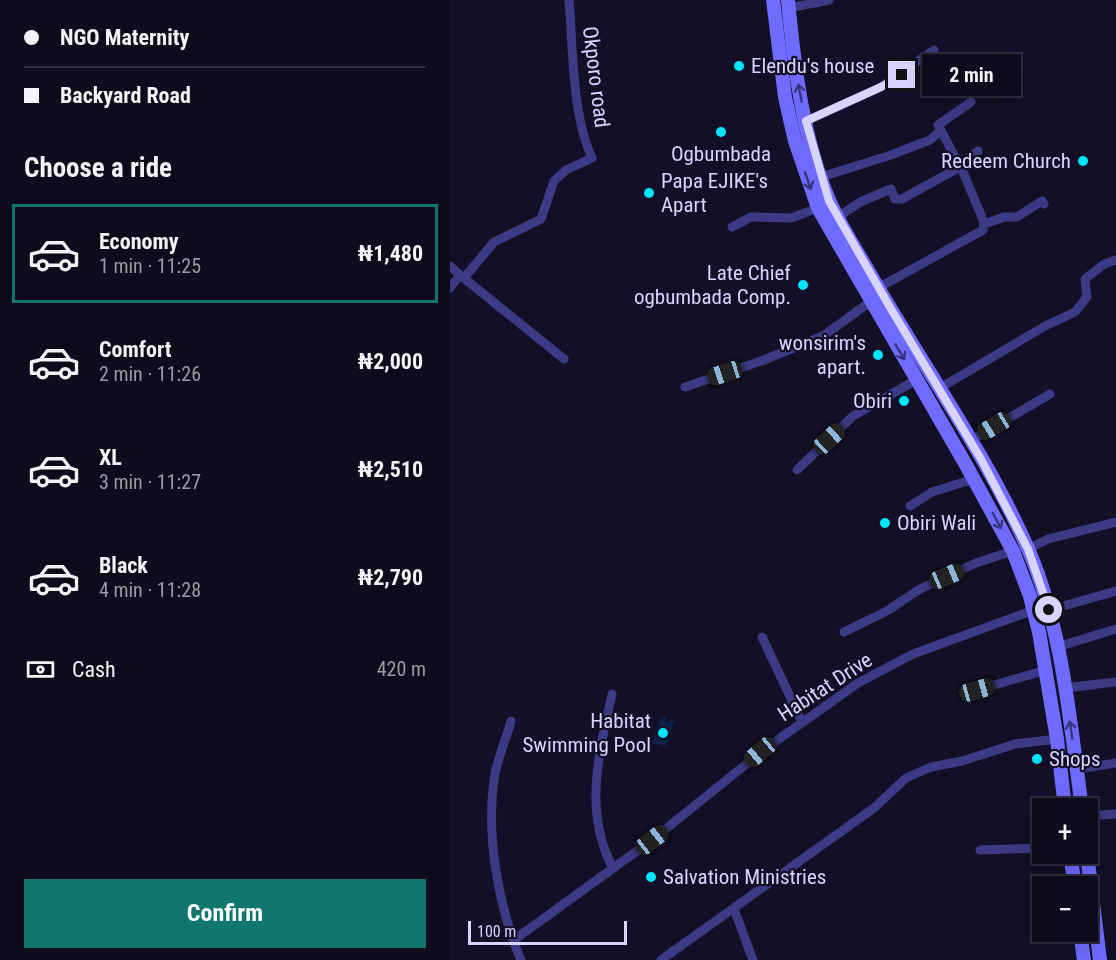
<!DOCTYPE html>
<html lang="en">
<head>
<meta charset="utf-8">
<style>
  :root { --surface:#0e0b1c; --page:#1c1929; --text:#f1f3f6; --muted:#9b9ba3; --line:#2e2b3b; --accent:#0f766e }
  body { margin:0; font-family:"Roboto Condensed",sans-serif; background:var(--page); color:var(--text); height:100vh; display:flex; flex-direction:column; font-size:22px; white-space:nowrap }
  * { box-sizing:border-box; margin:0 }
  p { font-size:20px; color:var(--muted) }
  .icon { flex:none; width:33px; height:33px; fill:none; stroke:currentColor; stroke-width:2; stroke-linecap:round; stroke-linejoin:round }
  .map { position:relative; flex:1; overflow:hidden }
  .sheet { display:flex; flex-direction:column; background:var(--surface); width:450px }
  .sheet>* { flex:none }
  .banner { display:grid; align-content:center; height:132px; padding:0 24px; background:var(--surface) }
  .buttons { position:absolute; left:582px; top:798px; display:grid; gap:12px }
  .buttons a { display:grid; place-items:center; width:66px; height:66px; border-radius:0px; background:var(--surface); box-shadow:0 6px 24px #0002,0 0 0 2px var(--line); font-size:30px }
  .scale { position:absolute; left:18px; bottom:15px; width:159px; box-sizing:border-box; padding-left:6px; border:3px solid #d9d4ff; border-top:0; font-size:16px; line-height:21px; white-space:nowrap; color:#d9d4ff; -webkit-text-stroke:4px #130f26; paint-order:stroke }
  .end { position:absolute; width:27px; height:27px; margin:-14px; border:8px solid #d9d4ff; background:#111; box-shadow:0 0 0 3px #111 }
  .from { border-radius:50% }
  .bubble { position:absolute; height:42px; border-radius:0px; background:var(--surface); box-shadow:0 6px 24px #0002,0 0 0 2px var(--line); font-size:20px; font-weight:700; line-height:42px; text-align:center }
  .car { position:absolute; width:18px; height:36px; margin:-18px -9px; border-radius:8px; box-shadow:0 0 4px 2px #0007; background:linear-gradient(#222 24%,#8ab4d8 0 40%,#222 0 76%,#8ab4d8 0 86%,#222 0) }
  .banner b { display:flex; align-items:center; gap:21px; height:57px; font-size:22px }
  .banner b+b { border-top:2px solid var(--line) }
  .banner i { width:15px; height:15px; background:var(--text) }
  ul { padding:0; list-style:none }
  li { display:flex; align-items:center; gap:18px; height:99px; margin:0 12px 9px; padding:0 12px; border:3px solid transparent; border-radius:0px }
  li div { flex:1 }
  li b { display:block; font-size:22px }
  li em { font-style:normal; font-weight:700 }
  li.on { border-color:var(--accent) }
  li>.icon { width:54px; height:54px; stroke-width:1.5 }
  h2 { padding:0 24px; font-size:27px; line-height:72px }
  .pay { display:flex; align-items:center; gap:15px; height:66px; padding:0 24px; font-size:22px }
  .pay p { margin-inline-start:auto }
  .primary-button { display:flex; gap:12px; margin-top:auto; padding:12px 24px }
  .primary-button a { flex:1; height:69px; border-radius:0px; background:var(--accent); color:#fff; font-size:24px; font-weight:700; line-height:69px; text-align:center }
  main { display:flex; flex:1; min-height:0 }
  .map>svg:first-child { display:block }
</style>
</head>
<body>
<main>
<section class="sheet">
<div class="banner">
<b><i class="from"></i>NGO Maternity</b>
<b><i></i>Backyard Road</b>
</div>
<h2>Choose a ride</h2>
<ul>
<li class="on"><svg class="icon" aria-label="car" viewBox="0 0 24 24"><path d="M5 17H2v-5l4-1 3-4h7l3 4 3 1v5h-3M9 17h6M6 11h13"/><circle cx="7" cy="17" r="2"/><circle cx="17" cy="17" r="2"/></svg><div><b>Economy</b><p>1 min · 11:25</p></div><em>₦1,480</em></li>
<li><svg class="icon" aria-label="car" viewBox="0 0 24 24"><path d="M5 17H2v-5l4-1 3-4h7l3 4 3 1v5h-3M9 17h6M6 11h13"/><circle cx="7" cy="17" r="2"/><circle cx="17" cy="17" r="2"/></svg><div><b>Comfort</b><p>2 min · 11:26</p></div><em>₦2,000</em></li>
<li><svg class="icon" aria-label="car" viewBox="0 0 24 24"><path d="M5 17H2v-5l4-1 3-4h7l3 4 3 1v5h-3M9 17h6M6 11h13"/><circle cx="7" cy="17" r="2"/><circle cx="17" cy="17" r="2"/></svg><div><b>XL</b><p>3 min · 11:27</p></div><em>₦2,510</em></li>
<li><svg class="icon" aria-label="car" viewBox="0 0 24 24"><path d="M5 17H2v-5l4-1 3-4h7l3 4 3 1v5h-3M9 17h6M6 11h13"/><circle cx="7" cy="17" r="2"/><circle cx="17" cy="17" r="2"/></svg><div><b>Black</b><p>4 min · 11:28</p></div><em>₦2,790</em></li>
</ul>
<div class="pay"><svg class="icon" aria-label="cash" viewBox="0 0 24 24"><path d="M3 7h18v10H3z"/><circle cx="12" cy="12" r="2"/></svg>Cash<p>420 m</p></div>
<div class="primary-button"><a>Confirm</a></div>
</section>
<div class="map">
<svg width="666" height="960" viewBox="0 0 666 960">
  <rect width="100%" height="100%" fill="#130f26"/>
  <path fill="#0c2248" d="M 211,716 L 216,717 L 215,723 L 218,723 L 220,719 L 224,720 L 216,746 L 202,743 Z"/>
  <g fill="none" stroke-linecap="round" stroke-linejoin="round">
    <g stroke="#3d3a85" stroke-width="9">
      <path d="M 339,8 L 379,0"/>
      <path d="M 356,121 L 431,87 L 484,50"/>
      <path d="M 509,165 L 528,151"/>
      <path d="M 371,177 L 441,155 L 480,140 L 490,131"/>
      <path d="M 388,217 L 412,201 L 441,189 L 445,199 L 452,199 L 510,167"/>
      <path d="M 534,224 L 554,217 L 567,217 L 592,201 L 594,204"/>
      <path d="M 282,227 L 301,217 L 341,218 L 368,208"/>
      <path d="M 0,266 L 10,275 L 0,288"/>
      <path d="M 10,275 L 114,359"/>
      <path d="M 14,278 L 44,242 L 91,219 L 104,181 L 116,170 L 142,158 C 122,115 123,48 119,0"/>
      <path d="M 428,288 L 533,230 L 534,222 L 513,172 L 488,125 L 521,102"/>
      <path d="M 235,387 L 314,360 L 373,336 L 420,302"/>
      <path d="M 490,388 L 595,326 L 625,312 L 637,297 L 635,279 L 654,264 L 666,260"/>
      <path d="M 520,441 L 600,394"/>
      <path d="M 347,470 L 403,416 L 466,380"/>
      <path d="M 460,506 L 482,492 L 524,479"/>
      <path d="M 578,549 L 598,539 L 666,522"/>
      <path d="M 599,610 L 666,591"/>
      <path d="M 394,632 L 437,611 L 470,589 L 526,563 L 563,551"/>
      <path d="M 312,637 L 352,722"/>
      <path d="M 607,647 L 666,629"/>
      <path d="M 615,688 L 666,682"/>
      <path d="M 527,690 L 596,670"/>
      <path d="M 162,694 C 149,753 133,812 163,868"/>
      <path d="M 61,721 C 56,739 48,757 45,774 C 35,832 48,906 71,960"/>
      <path d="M 627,769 L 666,763"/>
      <path d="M 638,816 L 666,814"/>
      <path d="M 530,850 L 592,848"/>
      <path d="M 284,909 L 303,960"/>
      <path d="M 64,940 L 202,840 L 315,749 L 408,683 L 463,654 L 584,610"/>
      <path d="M 211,960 L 424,808 L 456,778 L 481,767 L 512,761 L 565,744 L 607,739"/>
    </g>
    <g stroke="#6f6bff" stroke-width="14">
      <path d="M 323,0 L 335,97 L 345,141 L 368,208 L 516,465 L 563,551 L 580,596 L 589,632 L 607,739 L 615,808"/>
      <path d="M 338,0 C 344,65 353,139 379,200 C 391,227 408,253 423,279 C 475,369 537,455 579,551 C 613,631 620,723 632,808"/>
      <path d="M 620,854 L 625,886"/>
      <path d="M 637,854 L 650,960"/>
      <path d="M 630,932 L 634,960"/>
    </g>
  </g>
  <defs><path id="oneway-shaft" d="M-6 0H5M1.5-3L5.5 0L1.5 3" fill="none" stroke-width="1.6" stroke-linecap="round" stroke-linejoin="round" transform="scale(1.5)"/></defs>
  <g stroke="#38347d">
    <use href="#oneway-shaft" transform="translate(350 93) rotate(-101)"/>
    <use href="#oneway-shaft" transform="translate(358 181) rotate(71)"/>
    <use href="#oneway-shaft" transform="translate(450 352) rotate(59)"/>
    <use href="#oneway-shaft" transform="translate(547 521) rotate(62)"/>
    <use href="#oneway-shaft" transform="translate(621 730) rotate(-98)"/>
  </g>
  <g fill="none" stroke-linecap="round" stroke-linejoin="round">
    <path stroke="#d9d4ff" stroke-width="8" d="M 452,75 L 431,87 L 356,121 L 379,201 L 441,309 L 531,459 L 578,549 L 599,610"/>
  </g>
  <g fill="#00e5ff" stroke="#130f26" stroke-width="2">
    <circle cx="289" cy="66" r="6"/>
    <circle cx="271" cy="132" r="6"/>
    <circle cx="633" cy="161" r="6"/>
    <circle cx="199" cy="193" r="6"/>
    <circle cx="353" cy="285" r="6"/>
    <circle cx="428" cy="355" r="6"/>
    <circle cx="454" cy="401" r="6"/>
    <circle cx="435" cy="523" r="6"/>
    <circle cx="213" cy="733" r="6"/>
    <circle cx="587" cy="759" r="6"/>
    <circle cx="201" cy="877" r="6"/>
  </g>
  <g text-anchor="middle" stroke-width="4.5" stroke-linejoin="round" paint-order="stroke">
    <g font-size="21" fill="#d9d4ff" stroke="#130f26" text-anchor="start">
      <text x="301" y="73">Elendu's house</text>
      <text x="271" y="161" text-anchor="middle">Ogbumbada</text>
      <text x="621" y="168" text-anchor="end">Redeem Church</text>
      <text x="211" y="188">Papa EJIKE's<tspan x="211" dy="24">Apart</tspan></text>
      <text x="341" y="280" text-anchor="end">Late Chief<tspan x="341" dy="24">ogbumbada Comp.</tspan></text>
      <text x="416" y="350" text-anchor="end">wonsirim's<tspan x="416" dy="24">apart.</tspan></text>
      <text x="442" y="408" text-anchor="end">Obiri</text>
      <text x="447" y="530">Obiri Wali</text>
      <text x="201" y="728" text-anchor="end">Habitat<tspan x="201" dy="24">Swimming Pool</tspan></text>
      <text x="599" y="766">Shops</text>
      <text x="213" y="884">Salvation Ministries</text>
    </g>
    <g font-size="21" fill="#d9d4ff" stroke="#130f26">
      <text transform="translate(146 77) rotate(83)" y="7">Okporo road</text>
      <text transform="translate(375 687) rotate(-33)" y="7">Habitat Drive</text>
    </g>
  </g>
</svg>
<div class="buttons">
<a>+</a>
<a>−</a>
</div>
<div class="scale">100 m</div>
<i class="end from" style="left:599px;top:610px"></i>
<i class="end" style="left:452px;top:75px"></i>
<div class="bubble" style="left:472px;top:54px;width:99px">2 min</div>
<i class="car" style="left:275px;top:373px;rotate:252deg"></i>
<i class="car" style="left:544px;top:426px;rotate:239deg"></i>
<i class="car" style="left:379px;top:439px;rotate:47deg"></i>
<i class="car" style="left:497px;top:576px;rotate:67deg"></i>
<i class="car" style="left:527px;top:690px;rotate:74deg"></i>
<i class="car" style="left:310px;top:752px;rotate:230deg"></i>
<i class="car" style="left:202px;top:840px;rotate:52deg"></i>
</div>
</main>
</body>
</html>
